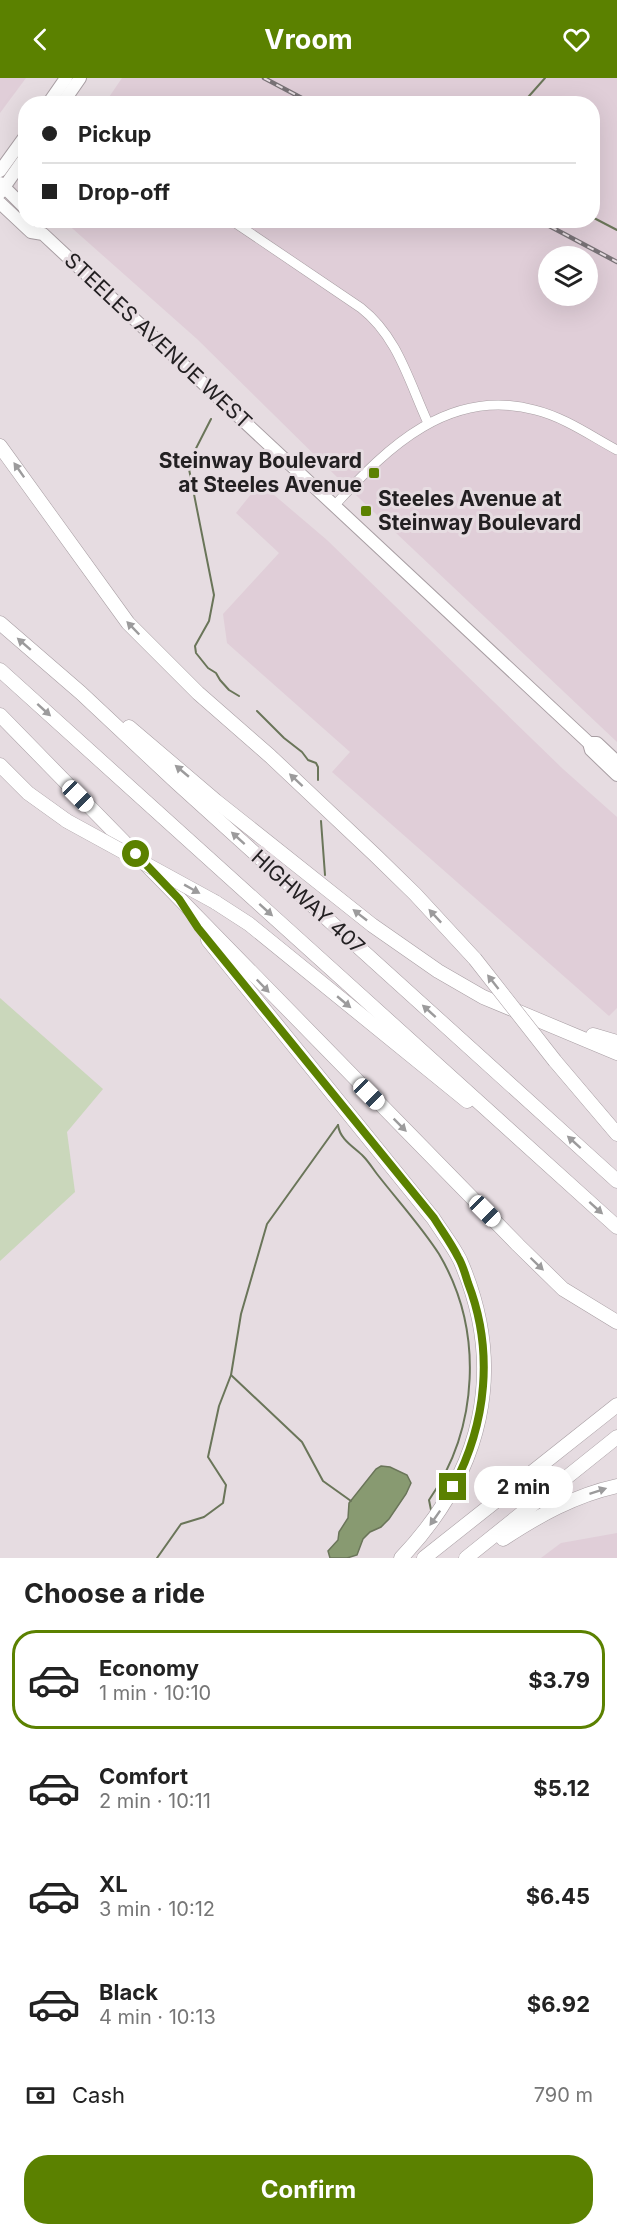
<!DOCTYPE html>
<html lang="en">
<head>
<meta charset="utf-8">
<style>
  :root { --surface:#fff; --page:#f6f6f6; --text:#222; --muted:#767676; --line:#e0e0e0; --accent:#5b8100 }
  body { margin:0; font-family:Inter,sans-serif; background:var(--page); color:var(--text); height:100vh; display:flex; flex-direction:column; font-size:22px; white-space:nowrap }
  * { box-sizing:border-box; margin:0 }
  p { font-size:20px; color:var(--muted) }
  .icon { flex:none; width:33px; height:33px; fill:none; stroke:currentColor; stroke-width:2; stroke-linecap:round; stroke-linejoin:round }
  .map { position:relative; height:1480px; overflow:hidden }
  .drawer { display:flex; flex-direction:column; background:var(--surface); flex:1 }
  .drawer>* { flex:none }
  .hud { position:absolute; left:18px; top:18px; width:582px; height:132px; border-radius:24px; box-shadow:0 6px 24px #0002; display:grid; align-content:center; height:132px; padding:0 24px; background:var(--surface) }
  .controls { position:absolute; left:538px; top:168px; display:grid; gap:12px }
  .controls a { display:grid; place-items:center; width:60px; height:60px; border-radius:50%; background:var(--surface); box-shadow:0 6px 24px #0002; font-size:30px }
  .end { position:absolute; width:27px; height:27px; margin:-14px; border:8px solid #5b8100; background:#fff; box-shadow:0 0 0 3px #fff }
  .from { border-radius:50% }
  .bubble { position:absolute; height:42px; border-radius:21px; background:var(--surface); box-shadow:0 6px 24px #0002; font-size:20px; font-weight:700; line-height:42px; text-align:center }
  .car { position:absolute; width:18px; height:36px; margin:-18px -9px; border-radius:8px; box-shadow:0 0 4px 2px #0007; background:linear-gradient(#fff 24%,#345 0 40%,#fff 0 76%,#345 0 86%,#fff 0) }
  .hud b { display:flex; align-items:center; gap:21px; height:57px; font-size:22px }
  .hud b+b { border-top:2px solid var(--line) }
  .hud i { width:15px; height:15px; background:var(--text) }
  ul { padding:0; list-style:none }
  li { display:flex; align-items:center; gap:18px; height:99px; margin:0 12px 9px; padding:0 12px; border:3px solid transparent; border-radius:24px }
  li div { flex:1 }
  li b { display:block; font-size:22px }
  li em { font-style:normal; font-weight:700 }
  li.selected { border-color:var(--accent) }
  li>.icon { width:54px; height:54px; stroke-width:1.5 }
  h2 { padding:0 24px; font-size:27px; line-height:72px }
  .pay { display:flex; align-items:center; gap:15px; height:66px; padding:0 24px; font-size:22px }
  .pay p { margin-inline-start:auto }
  .cta { display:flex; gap:12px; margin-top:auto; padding:12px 24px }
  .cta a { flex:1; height:69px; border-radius:24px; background:var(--accent); color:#fff; font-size:24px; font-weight:700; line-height:69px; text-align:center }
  header { display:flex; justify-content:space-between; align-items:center; height:78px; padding:0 24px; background:var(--accent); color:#fff; font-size:27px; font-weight:700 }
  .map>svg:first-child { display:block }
</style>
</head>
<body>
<header><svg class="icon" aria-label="back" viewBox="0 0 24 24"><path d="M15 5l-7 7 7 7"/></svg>Vroom<svg class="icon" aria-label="heart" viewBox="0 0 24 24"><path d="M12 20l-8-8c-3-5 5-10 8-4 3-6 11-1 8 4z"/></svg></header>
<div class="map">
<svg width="617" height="1480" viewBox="0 0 617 1480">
  <rect width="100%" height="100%" fill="#e6dce1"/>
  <g fill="#e0ced8" fill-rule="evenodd">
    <path d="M 0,0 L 26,0 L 0,35 Z"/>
    <path d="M 122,0 L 617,0 L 617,664 L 340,402 L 197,261 L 64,143 L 592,142 L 592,26 L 105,25 ZM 549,178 L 588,178 L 588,218 L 549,218 Z"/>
    <path d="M 260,405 L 327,462 L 563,691 L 617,739 L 617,930 L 609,938 L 332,694 L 350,674 L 227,565 L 223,536 L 279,475 L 236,435 Z"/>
    <path d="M 617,1455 L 617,1480 L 541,1480 L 561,1465 Z"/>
  </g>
  <path fill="#cad7bb" d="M 0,920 L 103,1011 L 67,1054 L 75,1114 L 0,1183 Z"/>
  <path fill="#889a71" stroke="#6a7559" stroke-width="1.5" d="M 381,1388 L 390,1389 L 407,1397 L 411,1405 L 406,1416 L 389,1441 L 381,1449 L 370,1454 L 363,1461 L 357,1477 L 347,1480 L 330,1480 L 328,1473 L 338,1462 L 339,1454 L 348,1440 L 349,1425 L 376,1391 Z"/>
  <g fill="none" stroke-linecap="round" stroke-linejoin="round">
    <g stroke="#6a7559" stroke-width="2">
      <path d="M 522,26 L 545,0"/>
      <path d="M 592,139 L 617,152"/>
      <path d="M 211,341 L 188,386 L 214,517 L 209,543 L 195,568 L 196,575 L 208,590 L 216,595 L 220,602 L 229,612 L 239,618"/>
      <path d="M 257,633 L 284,660 L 302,674 L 308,682 L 316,685 L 318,689 L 318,702"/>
      <path d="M 321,743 L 325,797"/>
      <path d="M 338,1047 C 340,1062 354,1069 363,1078 C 369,1084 373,1091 377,1096 C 398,1123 421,1148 439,1176 C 484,1252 479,1350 429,1422 L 431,1432"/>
      <path d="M 231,1297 L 302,1364 L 323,1403 L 351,1423"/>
      <path d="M 157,1480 L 181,1446 L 204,1439 L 223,1425 L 226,1407 L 208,1379 L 219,1328 L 231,1297 L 241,1236 L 267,1146 L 338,1047"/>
    </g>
    <defs>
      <g id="minor">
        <path d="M 231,142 L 361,230 C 398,259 409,304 428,345"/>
        <path d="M 335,427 C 387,369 450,309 535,332 C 564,339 591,358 617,372"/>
      </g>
      <g id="major">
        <path d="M 48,26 L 66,0"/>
        <path d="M 62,26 L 80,0"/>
        <path d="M 0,93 L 26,57"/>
        <path d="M 0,105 L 26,131"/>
        <path d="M 0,115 L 26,78"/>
        <path d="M 0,125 L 31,154 L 43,156 L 589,665 L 591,672 L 617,697"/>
        <path d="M 589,665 L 597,665 L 617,684"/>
      </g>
      <g id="highway">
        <path d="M 0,368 L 128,545 L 198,615 L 270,678 L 375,777 L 415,816 L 475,881"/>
        <path d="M 0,545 L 81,615 L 176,704 L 617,1103"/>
        <path d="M 0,592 L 617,1149"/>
        <path d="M 0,637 L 518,1167 L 563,1211 L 617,1244"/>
        <path d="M 129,649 L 216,723 L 372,847 L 438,893 L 483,919 L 617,975"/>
        <path d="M 0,687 L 28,715 L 67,743"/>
        <path d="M 215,824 L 249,846 L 467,1023"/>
        <path d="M 208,862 L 433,1140 C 442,1154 453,1168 460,1182 C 508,1292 482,1395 401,1480"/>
        <path d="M 593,957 L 617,964"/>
        <path d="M 555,983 L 617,1056"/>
        <path d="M 503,1461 C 538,1438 575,1417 617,1408"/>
        <path d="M 424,1480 L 617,1327"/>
        <path d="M 466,1480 L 617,1359"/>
      </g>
    </defs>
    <use href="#minor" stroke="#a89ea3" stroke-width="10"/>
    <use href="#major" stroke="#a89ea3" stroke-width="14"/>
    <use href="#highway" stroke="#a89ea3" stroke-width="15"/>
    <use href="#minor" stroke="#fff" stroke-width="9"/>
    <use href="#major" stroke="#fff" stroke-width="12"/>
    <use href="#highway" stroke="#fff" stroke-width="14"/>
    <defs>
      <g id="rail">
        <path d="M 264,0 L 313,26"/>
        <path d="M 538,142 L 617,184"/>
      </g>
    </defs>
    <use href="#rail" stroke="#787276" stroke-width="4.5"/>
    <use href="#rail" stroke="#e6dce1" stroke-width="2" stroke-dasharray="7" stroke-linecap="butt"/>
    <defs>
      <g id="highway-bridge">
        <path d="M 67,743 L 215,824"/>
        <path d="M 475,881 L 555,983"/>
      </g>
    </defs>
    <use href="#highway-bridge" stroke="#a89ea3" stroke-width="15" stroke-linecap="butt"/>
    <use href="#highway-bridge" stroke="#fff" stroke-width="14"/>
  </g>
  <defs><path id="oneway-solid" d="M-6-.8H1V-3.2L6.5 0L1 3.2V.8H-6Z" transform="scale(1.5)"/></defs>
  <g fill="#9c9b9c">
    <use href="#oneway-solid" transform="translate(19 392) rotate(-125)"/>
    <use href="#oneway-solid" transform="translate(133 550) rotate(-134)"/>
    <use href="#oneway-solid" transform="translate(24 566) rotate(-139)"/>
    <use href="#oneway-solid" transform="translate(44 632) rotate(42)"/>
    <use href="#oneway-solid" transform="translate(182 693) rotate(-140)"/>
    <use href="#oneway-solid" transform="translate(296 702) rotate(-137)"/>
    <use href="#oneway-solid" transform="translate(238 760) rotate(-138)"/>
    <use href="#oneway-solid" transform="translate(192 811) rotate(29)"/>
    <use href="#oneway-solid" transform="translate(266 832) rotate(42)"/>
    <use href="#oneway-solid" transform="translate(360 837) rotate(-142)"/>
    <use href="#oneway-solid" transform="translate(435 838) rotate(-133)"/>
    <use href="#oneway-solid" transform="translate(493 904) rotate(-128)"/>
    <use href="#oneway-solid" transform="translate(263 908) rotate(46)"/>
    <use href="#oneway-solid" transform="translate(344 924) rotate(40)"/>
    <use href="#oneway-solid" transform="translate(429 933) rotate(-138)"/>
    <use href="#oneway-solid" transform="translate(400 1047) rotate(45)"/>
    <use href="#oneway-solid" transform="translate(574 1064) rotate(-138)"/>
    <use href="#oneway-solid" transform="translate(596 1130) rotate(42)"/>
    <use href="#oneway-solid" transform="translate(537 1186) rotate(44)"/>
    <use href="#oneway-solid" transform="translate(598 1413) rotate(-18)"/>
    <use href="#oneway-solid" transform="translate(435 1440) rotate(125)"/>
  </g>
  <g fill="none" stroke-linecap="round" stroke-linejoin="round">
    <path stroke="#5b8100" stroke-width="8" d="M 136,776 L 179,821 L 198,850 L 434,1140 C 442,1153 451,1165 458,1179 C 463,1187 465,1196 468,1205 C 494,1272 487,1345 453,1409"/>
  </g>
  <g fill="#5b8100" stroke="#e6dce1" stroke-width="2">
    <rect x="368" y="389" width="12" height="12" rx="3"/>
    <rect x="360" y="427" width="12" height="12" rx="3"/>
  </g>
  <g text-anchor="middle" stroke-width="6" stroke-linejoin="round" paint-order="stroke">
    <g font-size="21" fill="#232022" stroke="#e6dce1">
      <text transform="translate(158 263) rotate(43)" y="7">STEELES AVENUE WEST</text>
      <text transform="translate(308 824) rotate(42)" y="7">HIGHWAY 407</text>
    </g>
    <g font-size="21" font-weight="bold" fill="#232022" stroke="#e6dce1" text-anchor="end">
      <text x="362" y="390">Steinway Boulevard<tspan x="362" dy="24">at Steeles Avenue</tspan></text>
      <text x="378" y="428" text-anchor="start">Steeles Avenue at<tspan x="378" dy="24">Steinway Boulevard</tspan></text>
    </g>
  </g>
</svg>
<div class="controls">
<a><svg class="icon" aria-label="layers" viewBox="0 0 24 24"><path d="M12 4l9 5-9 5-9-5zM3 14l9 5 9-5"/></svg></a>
</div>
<i class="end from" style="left:136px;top:776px"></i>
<i class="end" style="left:453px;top:1409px"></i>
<div class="bubble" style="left:474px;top:1388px;width:99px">2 min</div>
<i class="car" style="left:78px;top:718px;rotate:135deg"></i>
<i class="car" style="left:369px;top:1016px;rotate:135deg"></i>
<i class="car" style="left:485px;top:1133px;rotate:135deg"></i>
<div class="hud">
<b><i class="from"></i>Pickup</b>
<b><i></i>Drop-off</b>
</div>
</div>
<section class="drawer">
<h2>Choose a ride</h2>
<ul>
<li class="selected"><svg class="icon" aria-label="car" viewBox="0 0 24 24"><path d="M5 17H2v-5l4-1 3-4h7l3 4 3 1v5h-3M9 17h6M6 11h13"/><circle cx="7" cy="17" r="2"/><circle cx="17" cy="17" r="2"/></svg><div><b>Economy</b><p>1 min · 10:10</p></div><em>$3.79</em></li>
<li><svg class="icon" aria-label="car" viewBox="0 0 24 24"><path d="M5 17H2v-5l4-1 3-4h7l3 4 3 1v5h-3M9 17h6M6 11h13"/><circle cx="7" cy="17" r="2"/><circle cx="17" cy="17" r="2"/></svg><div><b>Comfort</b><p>2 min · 10:11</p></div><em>$5.12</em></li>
<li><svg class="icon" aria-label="car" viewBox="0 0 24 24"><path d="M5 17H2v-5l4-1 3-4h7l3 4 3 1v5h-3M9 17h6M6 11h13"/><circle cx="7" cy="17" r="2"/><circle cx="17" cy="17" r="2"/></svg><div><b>XL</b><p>3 min · 10:12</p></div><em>$6.45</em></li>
<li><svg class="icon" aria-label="car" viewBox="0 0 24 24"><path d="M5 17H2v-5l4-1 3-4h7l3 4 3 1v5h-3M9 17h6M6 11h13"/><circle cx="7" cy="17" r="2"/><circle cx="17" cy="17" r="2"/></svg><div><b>Black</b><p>4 min · 10:13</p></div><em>$6.92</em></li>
</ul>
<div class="pay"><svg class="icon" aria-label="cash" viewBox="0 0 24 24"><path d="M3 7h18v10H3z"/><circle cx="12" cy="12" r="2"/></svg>Cash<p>790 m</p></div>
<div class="cta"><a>Confirm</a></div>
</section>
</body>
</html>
